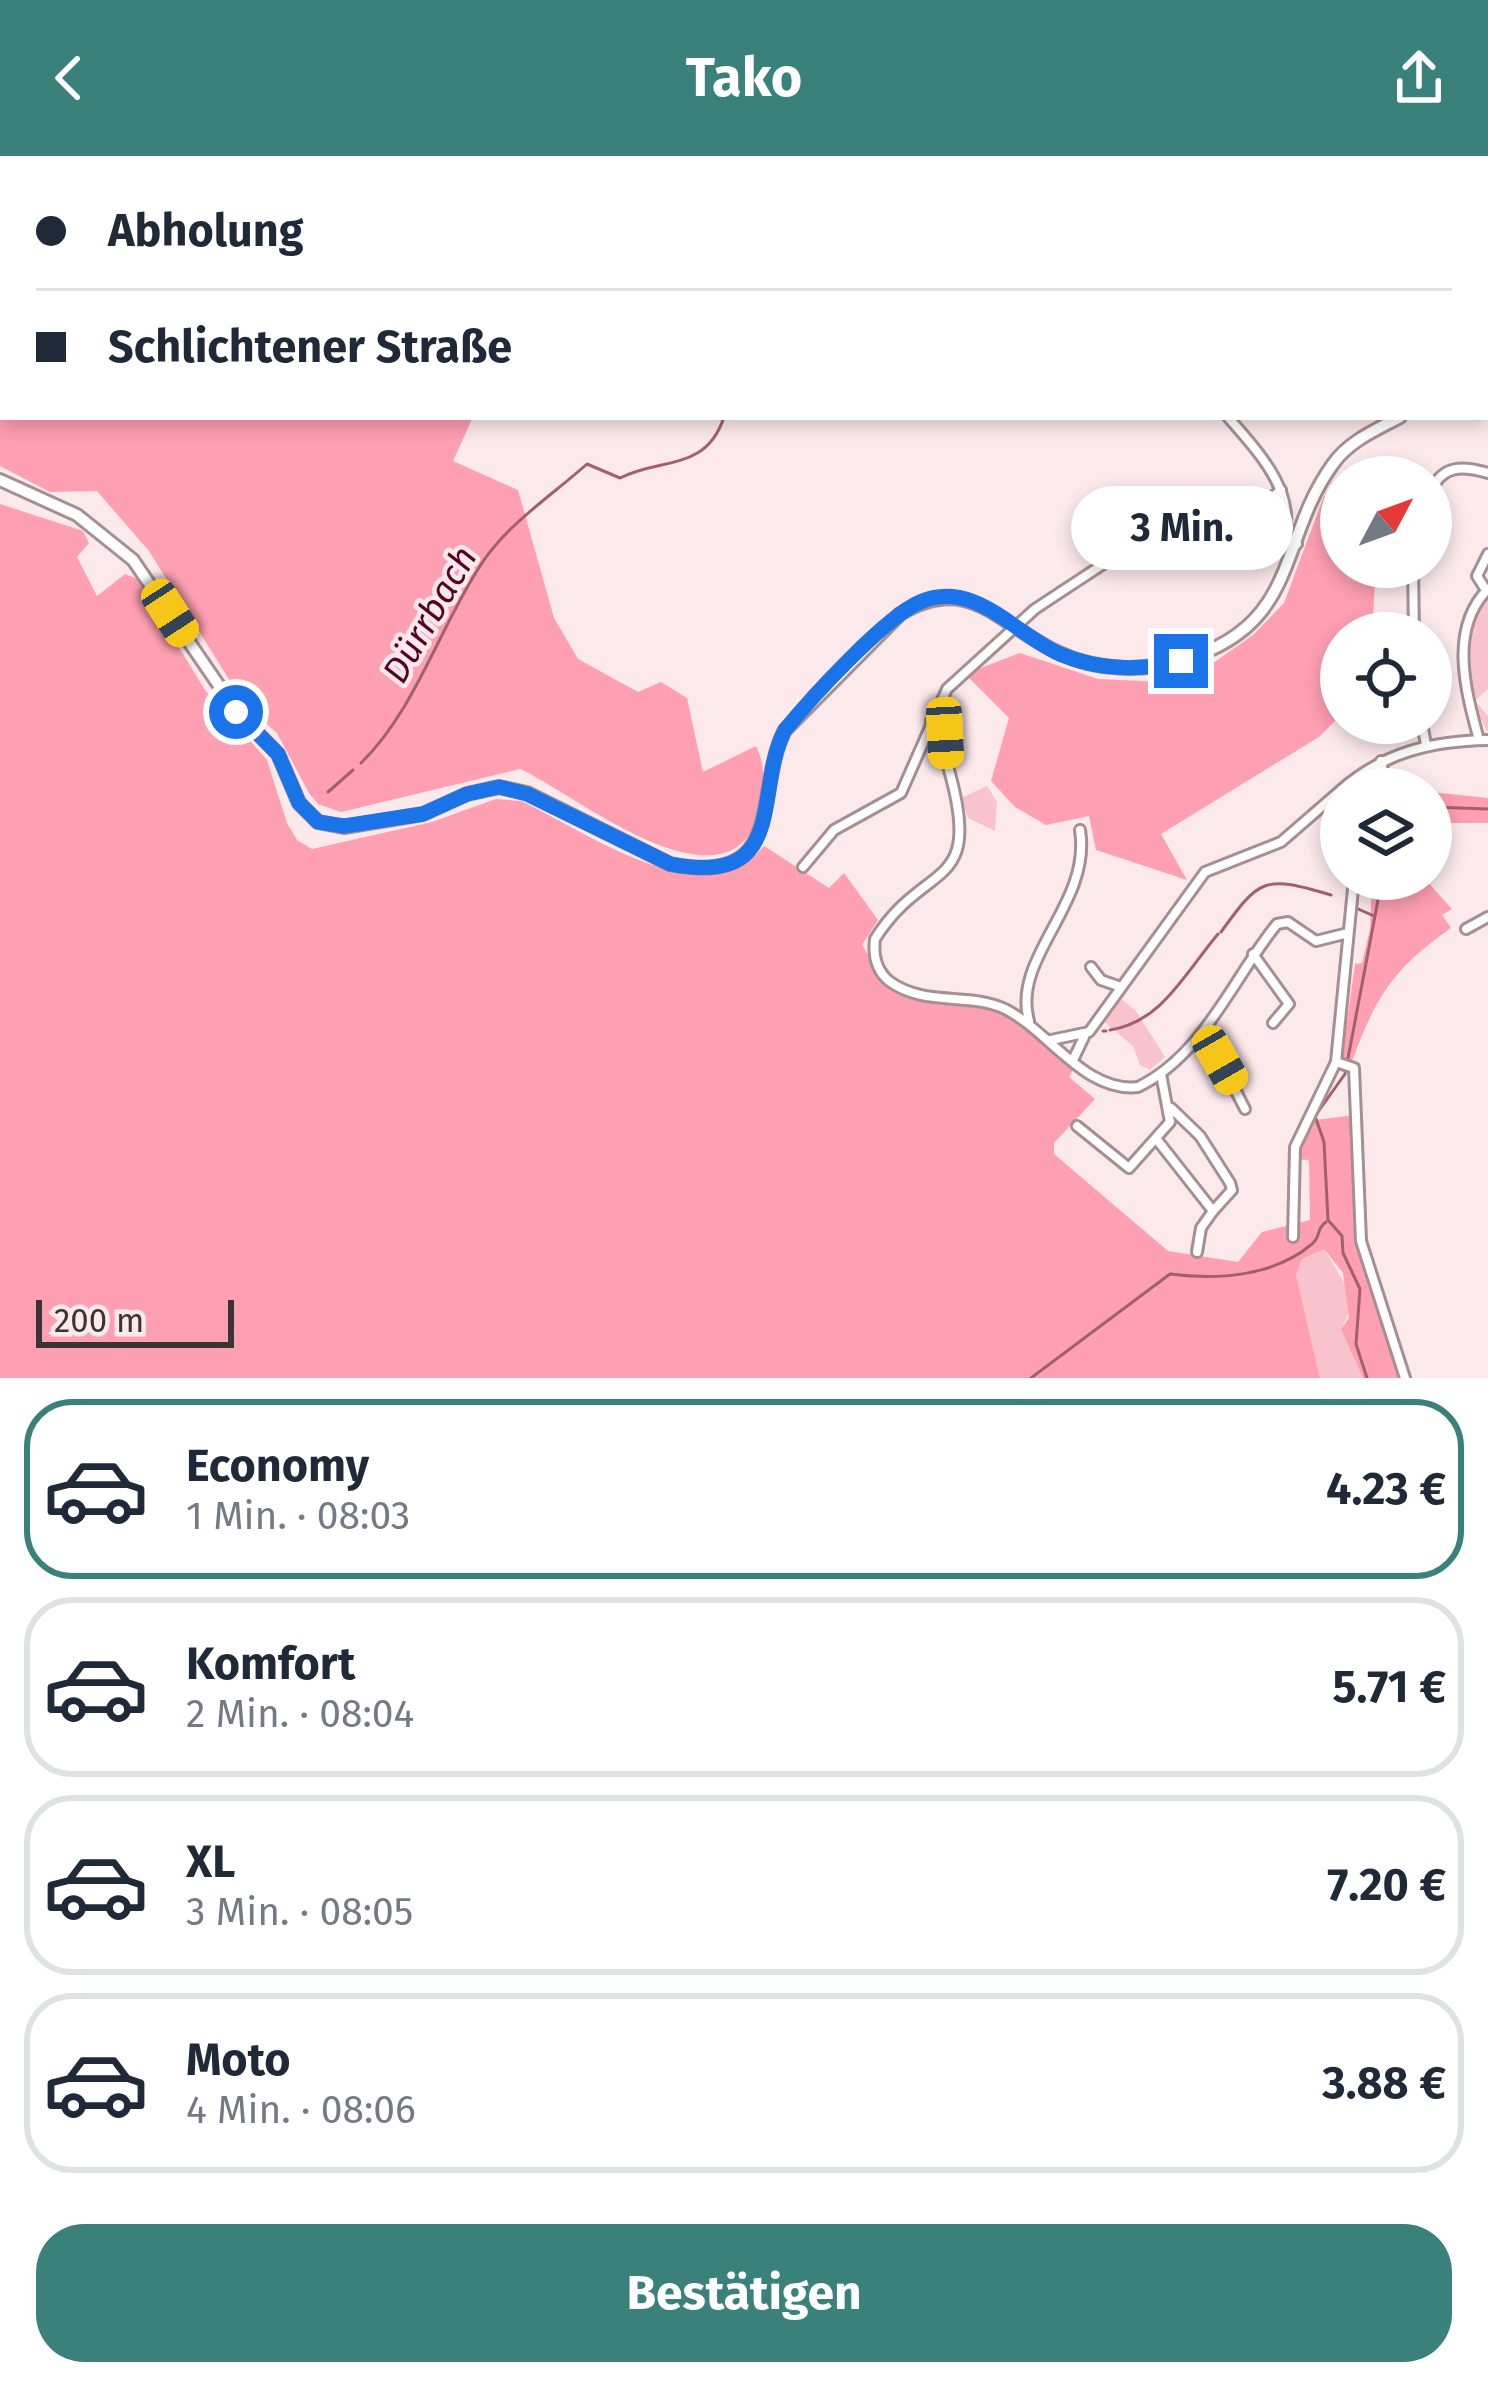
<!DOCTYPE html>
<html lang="de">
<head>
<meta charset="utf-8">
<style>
  :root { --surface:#fff; --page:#f6f6f7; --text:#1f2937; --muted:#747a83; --line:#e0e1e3; --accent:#3a817b }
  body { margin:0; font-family:"Fira Sans",sans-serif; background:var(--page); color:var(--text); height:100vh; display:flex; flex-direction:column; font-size:45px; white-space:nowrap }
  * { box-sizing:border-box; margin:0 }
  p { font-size:39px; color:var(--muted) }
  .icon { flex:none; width:66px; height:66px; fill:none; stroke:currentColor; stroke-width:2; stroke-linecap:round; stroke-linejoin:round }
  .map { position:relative; height:1222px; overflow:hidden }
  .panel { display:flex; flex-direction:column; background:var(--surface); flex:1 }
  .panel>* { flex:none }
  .hud { position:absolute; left:0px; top:0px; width:1488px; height:264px; box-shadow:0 6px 18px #0003; display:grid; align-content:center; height:264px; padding:0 36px; background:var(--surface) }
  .needle { width:78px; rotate:49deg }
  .tools { position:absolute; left:1320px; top:300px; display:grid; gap:24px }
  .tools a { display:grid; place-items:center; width:132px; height:132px; border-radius:50%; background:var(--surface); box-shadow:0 6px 18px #0003; font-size:60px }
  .scale { position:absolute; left:36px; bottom:30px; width:198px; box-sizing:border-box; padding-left:12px; border:6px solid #3c3335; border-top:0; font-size:33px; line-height:42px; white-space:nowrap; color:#3c3335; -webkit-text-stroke:9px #fce9ec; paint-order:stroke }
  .end { position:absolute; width:54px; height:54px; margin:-27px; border:15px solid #1a73e8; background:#fff; box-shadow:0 0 0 6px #fff }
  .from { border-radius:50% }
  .bubble { position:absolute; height:84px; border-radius:42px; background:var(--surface); box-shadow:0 6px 18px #0003; font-size:39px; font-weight:700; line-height:84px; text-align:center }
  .car { position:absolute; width:36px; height:72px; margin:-36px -18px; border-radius:15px; box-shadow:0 0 9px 3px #0007; background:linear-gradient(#f5c518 24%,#345 0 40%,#f5c518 0 76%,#345 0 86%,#f5c518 0) }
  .hud b { display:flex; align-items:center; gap:42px; height:114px; font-size:45px }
  .hud b+b { border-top:3px solid var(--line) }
  .hud i { width:30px; height:30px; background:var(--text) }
  ul { padding:21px 0 0; list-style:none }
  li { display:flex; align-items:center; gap:36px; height:180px; margin:0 24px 18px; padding:0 12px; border:6px solid var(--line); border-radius:48px }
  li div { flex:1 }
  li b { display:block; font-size:45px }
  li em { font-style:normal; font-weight:700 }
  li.active { border-color:var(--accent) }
  li>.icon { width:108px; height:108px; stroke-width:1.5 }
  .primary-button { display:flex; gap:24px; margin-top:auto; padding:24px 36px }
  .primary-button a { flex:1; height:138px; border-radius:48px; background:var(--accent); color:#fff; font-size:48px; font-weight:700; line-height:138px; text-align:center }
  header { display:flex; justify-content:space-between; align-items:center; height:156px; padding:0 36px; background:var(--accent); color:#fff; font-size:54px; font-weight:700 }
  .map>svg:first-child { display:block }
</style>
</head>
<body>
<header><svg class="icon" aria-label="back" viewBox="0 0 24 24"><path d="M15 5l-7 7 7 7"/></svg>Tako<svg class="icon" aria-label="share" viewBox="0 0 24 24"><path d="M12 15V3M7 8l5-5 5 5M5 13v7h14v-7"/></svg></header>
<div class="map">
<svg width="1488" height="1222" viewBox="0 0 1488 1222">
  <rect width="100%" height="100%" fill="#fce9ec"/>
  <g fill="#f9c3cd">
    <path d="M 1488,439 L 1488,533 L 1475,545 L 1488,560 L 1488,576 C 1465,537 1454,475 1488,439 Z"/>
    <path d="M 987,630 L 997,646 L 995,675 L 968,662 L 961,642 Z"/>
    <path d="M 1120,842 L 1136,855 L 1165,901 L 1150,914 L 1140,909 L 1133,890 L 1103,865 Z"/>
    <path d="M 1324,1093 L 1354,1143 L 1342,1173 L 1363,1222 L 1320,1222 L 1296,1120 L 1302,1103 Z"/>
  </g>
  <g fill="#fe9fb2">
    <path d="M 0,0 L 571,0 L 3,3 L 3,261 L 473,261 L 453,305 L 518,334 L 554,462 L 578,503 L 638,536 L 661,526 L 687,542 L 703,616 L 756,590 C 767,611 766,649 755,670 C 712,753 572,636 520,613 L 341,656 L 318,648 L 309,637 L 277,577 L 245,549 L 149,395 L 97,335 L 50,336 L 0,310 Z"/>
    <path d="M 1331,339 L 1341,347 L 1341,411 L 1376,411 L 1372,477 L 1341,477 L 1341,559 L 1319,581 L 1161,678 L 1187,724 L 1096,694 L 1089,660 L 1046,669 L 1015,651 L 991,625 L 1009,562 L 965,518 L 1020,497 L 1098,523 L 1185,527 L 1253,479 L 1284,447 L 1324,340 Z"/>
    <path d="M 0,348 L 83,375 L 89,387 L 77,401 L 97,440 L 125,418 L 137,423 L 205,534 L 267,604 L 287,667 L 297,684 L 312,693 L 432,666 L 496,643 L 521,645 C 588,676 703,762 764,690 L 829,732 L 844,717 L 878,764 L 862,789 C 901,852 926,837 989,852 C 1022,859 1050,890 1075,911 L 1069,921 L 1095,943 L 1054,987 L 1054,998 L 1168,1095 L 1238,1106 L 1262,1076 L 1310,1064 L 1309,1004 L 1294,1003 L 1307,965 L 1354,959 L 1361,1085 L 1405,1222 L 1363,1222 L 1341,1173 L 1349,1162 L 1343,1117 L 1324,1093 L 1302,1103 L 1296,1119 L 1320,1222 L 0,1222 Z"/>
    <path d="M 1431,636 L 1488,642 L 1488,667 L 1431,667 Z"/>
    <path d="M 1372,723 L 1425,723 L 1452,753 L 1442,759 L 1451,772 C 1394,812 1376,840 1352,905 L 1342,901 L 1355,808 L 1362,807 L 1370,773 Z"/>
  </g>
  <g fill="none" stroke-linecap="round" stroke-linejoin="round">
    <g stroke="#a2606f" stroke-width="3">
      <path d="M 361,607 C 415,554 439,473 480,410 C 507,368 550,341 587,308 L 620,322 C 661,301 706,316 724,261"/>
      <path d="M 328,636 L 353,614"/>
      <path d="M 1431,651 L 1488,653"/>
      <path d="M 1356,752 L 1374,760"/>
      <path d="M 1221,776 C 1260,722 1264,719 1331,739"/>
      <path d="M 1110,874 C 1162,866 1185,817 1218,778"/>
      <path d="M 1103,875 L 1106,875"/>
      <path d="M 1031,1222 L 1170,1118 C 1217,1124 1273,1121 1312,1088 C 1322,1079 1315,1074 1326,1066"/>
      <path d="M 1367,1222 L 1356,1188 L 1360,1133 L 1343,1097 L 1342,1080 L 1328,1064 L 1324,986 L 1315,960 L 1345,918 L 1382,723"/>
    </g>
    <defs>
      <g id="street">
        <path d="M 1476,0 L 1480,3"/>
        <path d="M 917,3 L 919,0"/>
        <path d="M 1004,3 L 1008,0"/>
        <path d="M 1102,3 L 1104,0"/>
        <path d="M 1209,3 L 1212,0"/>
        <path d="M 1485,7 L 1488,10"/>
        <path d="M 1485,105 L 1488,107"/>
        <path d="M 1228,261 C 1257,295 1296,334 1284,381 L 1297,388"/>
        <path d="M 1431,335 C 1443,308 1463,310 1488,317"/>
        <path d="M 1413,411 L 1414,477"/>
        <path d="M 1486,434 L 1477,420 L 1488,398"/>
        <path d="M 931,565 C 950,578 943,594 949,614 C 984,738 925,703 875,783 C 873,799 876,814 889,825 C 924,851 969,836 1005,853 C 1049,875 1085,937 1138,931 C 1204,899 1233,822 1277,768 L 1288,766 L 1316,785 L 1348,777"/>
        <path d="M 1422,567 L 1426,589"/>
        <path d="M 1479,584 C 1466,536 1448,473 1488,433"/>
        <path d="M 1381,605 L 1387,633"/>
        <path d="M 1342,633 C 1385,596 1432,585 1488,584"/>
        <path d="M 803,711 L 834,674 L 901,637 L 947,533 L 1035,453 L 1149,378 L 1223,362 L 1265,347 L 1281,334"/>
        <path d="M 1466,773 L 1488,761"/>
        <path d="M 1253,798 L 1289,848 L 1273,867"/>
        <path d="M 1091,811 L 1101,824 L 1121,831"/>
        <path d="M 1029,865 C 1011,801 1092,748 1080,674"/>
        <path d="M 1197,883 L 1220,904 L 1245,953"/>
        <path d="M 1051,884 L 1089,876 L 1205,716 L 1281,686 L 1341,634"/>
        <path d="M 1073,904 L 1084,881"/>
        <path d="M 1336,906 L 1354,912 L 1361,1085 L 1405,1222"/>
        <path d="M 1077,970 L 1129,1012 L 1170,966 L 1161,918"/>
        <path d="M 1158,985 L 1213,1055 L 1232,1034 L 1230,1027 L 1200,980 L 1171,952"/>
        <path d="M 1293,1081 L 1295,991 L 1336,906 L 1354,723"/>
        <path d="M 1197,1096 L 1201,1072 L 1213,1055"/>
      </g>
      <g id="secondary">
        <path d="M 1485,227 L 1488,226"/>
        <path d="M 0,324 L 77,359 L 133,404 L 237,556 L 278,598 L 299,647 L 318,666 L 344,671 L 423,658 L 467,638 L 499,631 L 527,637 L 670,708 C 789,732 753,635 785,574 L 900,458 C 970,416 998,468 1057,496 C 1096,515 1142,516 1183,504 C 1301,469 1277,385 1333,308 C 1349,285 1376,274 1400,261"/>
      </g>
    </defs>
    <use href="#street" stroke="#a58f93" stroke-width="14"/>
    <use href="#secondary" stroke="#a58f93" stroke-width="16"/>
    <use href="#street" stroke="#fff" stroke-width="8"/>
    <use href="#secondary" stroke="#fff" stroke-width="10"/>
  </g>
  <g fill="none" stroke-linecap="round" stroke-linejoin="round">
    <path stroke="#1a73e8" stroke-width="15" d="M 236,556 L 278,598 L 299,647 L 318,666 L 344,670 L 423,658 L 467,638 L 499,631 L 527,638 L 670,708 C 791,732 753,634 785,574 C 810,543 885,461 920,446 C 975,422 1016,480 1062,499 C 1100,514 1141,515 1181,505"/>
  </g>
  <g text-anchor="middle" stroke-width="9" stroke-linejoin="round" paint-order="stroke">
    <g font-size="36" font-style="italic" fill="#560022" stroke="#fce9ec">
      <text transform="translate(429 458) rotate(-60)" y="13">Dürrbach</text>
    </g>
  </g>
</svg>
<div class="tools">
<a><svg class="needle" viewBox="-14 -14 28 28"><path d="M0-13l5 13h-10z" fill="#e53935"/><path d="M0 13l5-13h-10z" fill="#747a83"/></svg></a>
<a><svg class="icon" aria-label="locate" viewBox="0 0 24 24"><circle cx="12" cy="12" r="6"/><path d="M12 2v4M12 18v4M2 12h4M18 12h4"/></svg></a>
<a><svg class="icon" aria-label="layers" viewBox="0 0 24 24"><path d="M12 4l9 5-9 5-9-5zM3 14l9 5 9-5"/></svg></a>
</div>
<div class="scale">200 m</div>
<i class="end from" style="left:236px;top:556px"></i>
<i class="end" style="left:1181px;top:505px"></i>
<div class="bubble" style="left:1071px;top:330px;width:222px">3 Min.</div>
<i class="car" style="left:170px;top:457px;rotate:147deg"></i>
<i class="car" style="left:945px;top:577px;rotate:177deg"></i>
<i class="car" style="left:1220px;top:904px;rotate:150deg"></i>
<div class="hud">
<b><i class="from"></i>Abholung</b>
<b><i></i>Schlichtener Straße</b>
</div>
</div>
<section class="panel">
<ul>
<li class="active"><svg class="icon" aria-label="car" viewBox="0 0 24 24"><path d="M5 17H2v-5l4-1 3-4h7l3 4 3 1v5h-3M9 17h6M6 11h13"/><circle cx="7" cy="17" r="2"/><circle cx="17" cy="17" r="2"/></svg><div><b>Economy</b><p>1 Min. · 08:03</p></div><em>4.23 €</em></li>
<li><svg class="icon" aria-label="car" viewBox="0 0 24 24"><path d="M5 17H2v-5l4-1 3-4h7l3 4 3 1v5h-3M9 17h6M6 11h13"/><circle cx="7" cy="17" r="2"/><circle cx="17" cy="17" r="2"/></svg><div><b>Komfort</b><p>2 Min. · 08:04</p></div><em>5.71 €</em></li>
<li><svg class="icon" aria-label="car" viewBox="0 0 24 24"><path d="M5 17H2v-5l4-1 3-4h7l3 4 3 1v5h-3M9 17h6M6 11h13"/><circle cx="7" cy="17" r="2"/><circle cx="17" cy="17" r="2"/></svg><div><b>XL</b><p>3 Min. · 08:05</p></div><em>7.20 €</em></li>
<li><svg class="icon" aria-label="car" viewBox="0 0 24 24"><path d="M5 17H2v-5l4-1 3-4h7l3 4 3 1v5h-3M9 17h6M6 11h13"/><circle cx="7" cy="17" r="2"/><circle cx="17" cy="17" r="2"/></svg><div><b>Moto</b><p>4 Min. · 08:06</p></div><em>3.88 €</em></li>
</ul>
<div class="primary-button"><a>Bestätigen</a></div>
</section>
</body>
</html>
